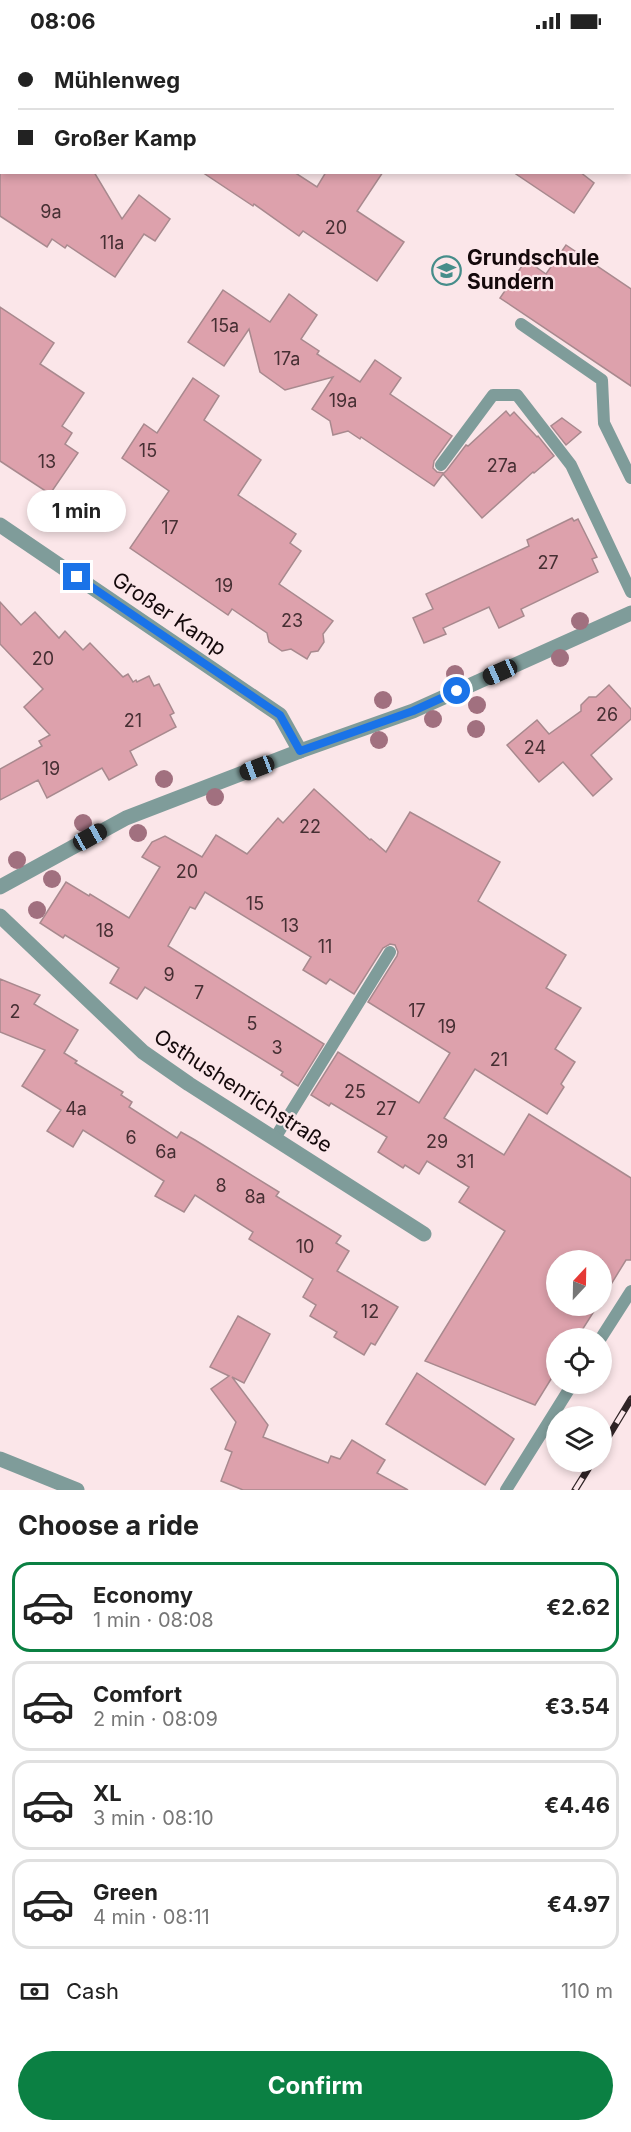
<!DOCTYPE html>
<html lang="en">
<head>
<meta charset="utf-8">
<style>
  :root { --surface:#fff; --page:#f2f2f2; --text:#222; --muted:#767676; --line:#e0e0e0; --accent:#0b8043 }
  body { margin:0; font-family:Inter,sans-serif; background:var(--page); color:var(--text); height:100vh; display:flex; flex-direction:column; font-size:22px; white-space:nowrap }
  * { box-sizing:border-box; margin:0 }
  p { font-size:20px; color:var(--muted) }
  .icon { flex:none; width:33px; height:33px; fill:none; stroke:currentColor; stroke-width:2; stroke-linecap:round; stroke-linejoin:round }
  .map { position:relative; height:1448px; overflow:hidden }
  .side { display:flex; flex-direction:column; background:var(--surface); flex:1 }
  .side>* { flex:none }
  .banner { position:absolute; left:0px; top:0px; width:632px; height:132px; box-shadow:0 3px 9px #0003; display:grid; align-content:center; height:132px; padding:0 18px; background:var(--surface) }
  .needle { width:39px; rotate:22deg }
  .buttons { position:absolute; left:546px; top:1208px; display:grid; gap:12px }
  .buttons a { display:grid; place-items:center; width:66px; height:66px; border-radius:50%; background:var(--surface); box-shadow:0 3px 9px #0003; font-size:30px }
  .end { position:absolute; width:27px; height:27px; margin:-14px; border:8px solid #1a73e8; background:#fff; box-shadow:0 0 0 3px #fff }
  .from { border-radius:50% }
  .bubble { position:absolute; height:42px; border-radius:21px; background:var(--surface); box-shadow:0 3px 9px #0003; font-size:20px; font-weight:700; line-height:42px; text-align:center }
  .car { position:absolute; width:18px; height:36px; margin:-18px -9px; border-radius:8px; box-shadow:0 0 4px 2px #0007; background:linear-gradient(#222 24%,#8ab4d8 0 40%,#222 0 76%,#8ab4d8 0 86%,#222 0) }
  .banner b { display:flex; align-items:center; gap:21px; height:57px; font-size:22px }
  .banner b+b { border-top:2px solid var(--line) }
  .banner i { width:15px; height:15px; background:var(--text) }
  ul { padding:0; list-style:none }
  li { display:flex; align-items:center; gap:18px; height:90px; margin:0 12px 9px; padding:0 6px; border:3px solid var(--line); border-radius:18px }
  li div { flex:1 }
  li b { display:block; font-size:22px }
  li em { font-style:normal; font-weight:700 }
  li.current { border-color:var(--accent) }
  li>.icon { width:54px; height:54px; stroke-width:1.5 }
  h2 { padding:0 18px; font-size:27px; line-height:72px }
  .pay { display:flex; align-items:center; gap:15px; height:66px; padding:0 18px; font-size:22px }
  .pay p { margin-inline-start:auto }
  .primary-button { display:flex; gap:12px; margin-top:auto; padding:12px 18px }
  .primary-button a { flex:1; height:69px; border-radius:36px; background:var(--accent); color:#fff; font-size:24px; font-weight:700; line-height:69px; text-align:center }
  .status { display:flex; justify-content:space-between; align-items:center; height:42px; padding:0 30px; background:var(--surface); direction:ltr }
  .status svg { height:16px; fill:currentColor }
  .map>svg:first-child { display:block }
</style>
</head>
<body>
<div class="status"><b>08:06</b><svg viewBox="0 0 49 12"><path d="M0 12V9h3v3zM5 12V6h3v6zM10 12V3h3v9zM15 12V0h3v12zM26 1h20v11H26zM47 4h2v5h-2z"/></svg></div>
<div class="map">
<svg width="631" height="1448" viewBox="0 0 631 1448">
  <rect width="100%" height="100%" fill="#fbe6e9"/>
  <g fill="#dda1ac" stroke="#a8898e" stroke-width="1.5">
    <path d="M 0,130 L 94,130 L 122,177 L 139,153 L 170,177 L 155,199 L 144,192 L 115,235 L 67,203 L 65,206 L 52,197 L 47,205 L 0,174 Z"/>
    <path d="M 202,130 L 294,130 L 317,145 L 326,130 L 383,130 L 357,169 L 404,200 L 377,239 L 303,189 L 299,194 L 254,162 L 253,164 Z"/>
    <path d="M 513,130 L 580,130 L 594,141 L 574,171 Z"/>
    <path d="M 566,203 L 631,247 L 631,344 L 500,256 L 526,218 L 546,232 Z"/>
    <path d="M 223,248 L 270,280 L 289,252 L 317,273 L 301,297 L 319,309 L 317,312 L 360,340 L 375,318 L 401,336 L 390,352 L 452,394 L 434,419 L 433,426 L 437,430 L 444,431 L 447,428 L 466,403 L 468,404 L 506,369 L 510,374 L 514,370 L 537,395 L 538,394 L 554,414 L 534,431 L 533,430 L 482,476 L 443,432 L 434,444 L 361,395 L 360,397 L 348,389 L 333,393 L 330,379 L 312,367 L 333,335 L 285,348 L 260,330 L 249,287 L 224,324 L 188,300 Z"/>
    <path d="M 0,265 L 54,301 L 40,322 L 84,351 L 62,384 L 72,391 L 65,402 L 78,411 L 50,452 L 0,419 Z"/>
    <path d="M 193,336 L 219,354 L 204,378 L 261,418 L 238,453 L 296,492 L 290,501 L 301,509 L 279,542 L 333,579 L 323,592 L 324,600 L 318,609 L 311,610 L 307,617 L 291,607 L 282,609 L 269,600 L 267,591 L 232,567 L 228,573 L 130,506 L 169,449 L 122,416 L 144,382 L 157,391 Z"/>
    <path d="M 562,376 L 581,390 L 566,403 L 551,384 Z"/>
    <path d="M 572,476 L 574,479 L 578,477 L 597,515 L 592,517 L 598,530 L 521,567 L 524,574 L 499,586 L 489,565 L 443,586 L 446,592 L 424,601 L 413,576 L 433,567 L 426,552 L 529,504 L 527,498 Z"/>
    <path d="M 0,560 L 21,583 L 35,570 L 59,596 L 65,589 L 83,608 L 90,601 L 123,635 L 128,632 L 133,640 L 136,638 L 137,640 L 149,634 L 154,644 L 159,642 L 174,671 L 170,673 L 176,685 L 130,709 L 137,723 L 109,738 L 102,726 L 47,756 L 38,738 L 0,758 L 0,727 L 42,704 L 39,699 L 50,693 L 24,665 L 43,647 L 0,602 Z"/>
    <path d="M 609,643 L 631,667 L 631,677 L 591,713 L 612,737 L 593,754 L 563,720 L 539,740 L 507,703 L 537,678 L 549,692 L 581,669 L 581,663 L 589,655 L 596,655 Z"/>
    <path d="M 314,747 L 370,798 L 371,797 L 386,810 L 410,770 L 500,820 L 478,859 L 566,913 L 546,946 L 581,966 L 555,1007 L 575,1020 L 561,1042 L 564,1045 L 547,1072 L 475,1027 L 444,1076 L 504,1113 L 529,1072 L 631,1136 L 631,1218 L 626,1218 L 602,1257 L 602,1218 L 556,1218 L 556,1263 L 598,1263 L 577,1296 L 556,1296 L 556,1329 L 535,1363 L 425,1319 L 505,1189 L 459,1160 L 469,1145 L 427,1119 L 419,1132 L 405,1123 L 403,1126 L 378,1110 L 387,1095 L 331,1061 L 329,1064 L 311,1053 L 338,1010 L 419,1061 L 450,1011 L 368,960 L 397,914 L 398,910 L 395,903 L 390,902 L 383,906 L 354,952 L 330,937 L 326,942 L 303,928 L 311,915 L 205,850 L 195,867 L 190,865 L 168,904 L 324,1002 L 298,1044 L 281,1033 L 283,1030 L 145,945 L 137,957 L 110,941 L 119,926 L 65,893 L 63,896 L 40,881 L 66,840 L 89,854 L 90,852 L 129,876 L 160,825 L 142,815 L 152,800 L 165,794 L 202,815 L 216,793 L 247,812 L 278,776 L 283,781 Z"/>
    <path d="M 0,937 L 40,953 L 34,962 L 78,988 L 64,1011 L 77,1019 L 75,1021 L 123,1050 L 121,1053 L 132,1060 L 129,1065 L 177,1096 L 181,1090 L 195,1098 L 279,1150 L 276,1154 L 341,1194 L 336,1201 L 349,1209 L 337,1229 L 398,1265 L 375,1303 L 371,1301 L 364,1313 L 334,1295 L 337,1290 L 310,1274 L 316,1263 L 303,1255 L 313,1237 L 249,1197 L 253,1190 L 195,1153 L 184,1170 L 155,1154 L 164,1139 L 83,1088 L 73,1105 L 47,1089 L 61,1068 L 22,1044 L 45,1008 L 0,990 Z"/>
    <path d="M 238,1274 L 270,1292 L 244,1341 L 232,1335 L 268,1383 L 263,1395 L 328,1421 L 331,1414 L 340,1417 L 352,1398 L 385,1418 L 377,1431 L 408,1448 L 243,1448 L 221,1439 L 232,1410 L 225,1407 L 236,1380 L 211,1347 L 229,1334 L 210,1325 Z"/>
    <path d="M 417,1331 L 514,1397 L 485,1443 L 386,1382 Z"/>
  </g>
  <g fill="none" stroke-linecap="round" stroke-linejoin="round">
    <g stroke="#7f9c9a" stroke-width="12">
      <path d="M 521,282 L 602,338 L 604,381 L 631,436"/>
      <path d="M 441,423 L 493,353 L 517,353 L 571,423 L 631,550"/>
      <path d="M 275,1096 L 390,910"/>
      <path d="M 601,1296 L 631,1249"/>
      <path d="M 506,1448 L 573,1341"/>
    </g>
    <g stroke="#7f9c9a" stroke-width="15">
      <path d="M 0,483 L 280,673 L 300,709"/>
      <path d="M 0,845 L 126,776 L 300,709 L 413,669 L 631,571"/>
      <path d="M 0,874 L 143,1010 L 189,1042 L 424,1192"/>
      <path d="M 0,1417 L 77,1448"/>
    </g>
    <defs>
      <g id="rail">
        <path d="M 602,1405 L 631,1357"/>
        <path d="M 575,1448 L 593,1419"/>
      </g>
    </defs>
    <use href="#rail" stroke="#302426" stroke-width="7"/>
    <use href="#rail" stroke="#fbe6e9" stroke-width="4.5" stroke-dasharray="14" stroke-linecap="butt"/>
  </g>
  <g fill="#a1707f">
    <circle cx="580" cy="579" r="9"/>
    <circle cx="560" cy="616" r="9"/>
    <circle cx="455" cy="632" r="9"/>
    <circle cx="383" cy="658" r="9"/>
    <circle cx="477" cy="663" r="9"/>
    <circle cx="433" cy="677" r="9"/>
    <circle cx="476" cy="687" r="9"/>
    <circle cx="379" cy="698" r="9"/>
    <circle cx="164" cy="737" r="9"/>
    <circle cx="215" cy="755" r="9"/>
    <circle cx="83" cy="781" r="9"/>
    <circle cx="138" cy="791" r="9"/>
    <circle cx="17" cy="818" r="9"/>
    <circle cx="52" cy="837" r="9"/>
    <circle cx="37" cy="868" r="9"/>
  </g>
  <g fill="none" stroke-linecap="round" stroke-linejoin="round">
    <path stroke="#1a73e8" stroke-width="8" d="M 77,535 L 280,673 L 300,709 L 413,669 L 457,649"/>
  </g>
  <defs>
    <symbol id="school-ring" viewBox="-11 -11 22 22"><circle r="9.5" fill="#fbe6e9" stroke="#468d8a" stroke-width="1.5"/><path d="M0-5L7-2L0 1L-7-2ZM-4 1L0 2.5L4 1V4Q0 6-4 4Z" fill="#468d8a"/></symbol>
  </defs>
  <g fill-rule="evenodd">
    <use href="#school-ring" x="430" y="212" width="33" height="33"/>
  </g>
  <g text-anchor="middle" stroke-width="4.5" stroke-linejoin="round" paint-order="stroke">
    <g font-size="18" fill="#462f33">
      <text x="51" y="176">9a</text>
      <text x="336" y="192">20</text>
      <text x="112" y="207">11a</text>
      <text x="225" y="290">15a</text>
      <text x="287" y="323">17a</text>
      <text x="343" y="365">19a</text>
      <text x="148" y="415">15</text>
      <text x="47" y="426">13</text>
      <text x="502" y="430">27a</text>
      <text x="170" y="492">17</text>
      <text x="548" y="527">27</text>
      <text x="224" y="550">19</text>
      <text x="292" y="585">23</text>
      <text x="43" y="623">20</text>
      <text x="607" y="679">26</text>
      <text x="133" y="685">21</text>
      <text x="535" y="712">24</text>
      <text x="51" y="733">19</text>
      <text x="310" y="791">22</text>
      <text x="187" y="836">20</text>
      <text x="255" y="868">15</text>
      <text x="290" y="890">13</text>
      <text x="105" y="895">18</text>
      <text x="325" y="911">11</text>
      <text x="169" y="939">9</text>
      <text x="199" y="957">7</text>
      <text x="417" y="975">17</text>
      <text x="15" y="976">2</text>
      <text x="252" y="988">5</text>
      <text x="447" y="991">19</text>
      <text x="277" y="1012">3</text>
      <text x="499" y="1024">21</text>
      <text x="355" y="1056">25</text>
      <text x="76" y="1073">4a</text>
      <text x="386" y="1073">27</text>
      <text x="131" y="1102">6</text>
      <text x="437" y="1106">29</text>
      <text x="166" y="1116">6a</text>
      <text x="465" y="1126">31</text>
      <text x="221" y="1150">8</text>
      <text x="255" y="1161">8a</text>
      <text x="305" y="1211">10</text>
      <text x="370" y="1276">12</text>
    </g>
    <g font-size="21" font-weight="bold" fill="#14090b" stroke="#fbe6e9" text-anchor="start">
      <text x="467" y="223">Grundschule<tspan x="467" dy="24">Sundern</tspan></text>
    </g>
    <g font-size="21" fill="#14090b" stroke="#fbe6e9">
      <text transform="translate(169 572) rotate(34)" y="7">Großer Kamp</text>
      <text transform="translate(243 1049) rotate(33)" y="7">Osthushenrichstraße</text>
    </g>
  </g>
</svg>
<div class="buttons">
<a><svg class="needle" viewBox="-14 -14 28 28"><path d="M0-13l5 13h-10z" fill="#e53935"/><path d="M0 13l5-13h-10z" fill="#767676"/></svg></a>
<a><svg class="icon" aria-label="locate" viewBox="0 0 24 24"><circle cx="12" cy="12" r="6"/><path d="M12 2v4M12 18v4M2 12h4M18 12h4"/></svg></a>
<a><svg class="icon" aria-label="layers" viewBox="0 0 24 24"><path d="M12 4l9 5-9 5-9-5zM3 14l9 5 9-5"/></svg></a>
</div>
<i class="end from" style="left:457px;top:649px"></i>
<i class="end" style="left:77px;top:535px"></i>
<div class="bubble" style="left:27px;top:448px;width:99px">1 min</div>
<i class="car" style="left:500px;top:630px;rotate:246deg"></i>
<i class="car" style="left:257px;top:726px;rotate:249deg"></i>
<i class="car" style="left:90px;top:795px;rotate:61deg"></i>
<div class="banner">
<b><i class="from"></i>Mühlenweg</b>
<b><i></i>Großer Kamp</b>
</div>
</div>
<section class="side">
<h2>Choose a ride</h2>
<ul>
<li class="current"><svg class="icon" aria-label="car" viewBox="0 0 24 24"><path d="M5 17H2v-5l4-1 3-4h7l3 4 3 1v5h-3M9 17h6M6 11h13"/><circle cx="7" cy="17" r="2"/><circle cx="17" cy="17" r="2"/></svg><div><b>Economy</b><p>1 min · 08:08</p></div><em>€2.62</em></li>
<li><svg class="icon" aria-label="car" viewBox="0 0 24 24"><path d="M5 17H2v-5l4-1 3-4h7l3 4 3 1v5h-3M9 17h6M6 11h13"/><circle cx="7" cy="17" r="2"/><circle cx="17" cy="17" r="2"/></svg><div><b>Comfort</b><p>2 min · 08:09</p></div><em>€3.54</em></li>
<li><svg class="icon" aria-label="car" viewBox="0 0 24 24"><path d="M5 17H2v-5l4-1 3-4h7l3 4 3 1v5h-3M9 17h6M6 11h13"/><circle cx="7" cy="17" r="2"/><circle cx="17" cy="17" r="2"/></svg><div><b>XL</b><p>3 min · 08:10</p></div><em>€4.46</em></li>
<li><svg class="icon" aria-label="car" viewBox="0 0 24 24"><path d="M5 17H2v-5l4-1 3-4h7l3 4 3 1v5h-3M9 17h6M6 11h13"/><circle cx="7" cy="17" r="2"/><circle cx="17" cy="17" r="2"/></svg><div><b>Green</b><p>4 min · 08:11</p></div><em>€4.97</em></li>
</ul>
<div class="pay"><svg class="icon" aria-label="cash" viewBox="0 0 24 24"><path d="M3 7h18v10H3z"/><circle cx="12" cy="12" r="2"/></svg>Cash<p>110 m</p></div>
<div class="primary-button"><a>Confirm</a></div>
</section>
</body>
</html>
